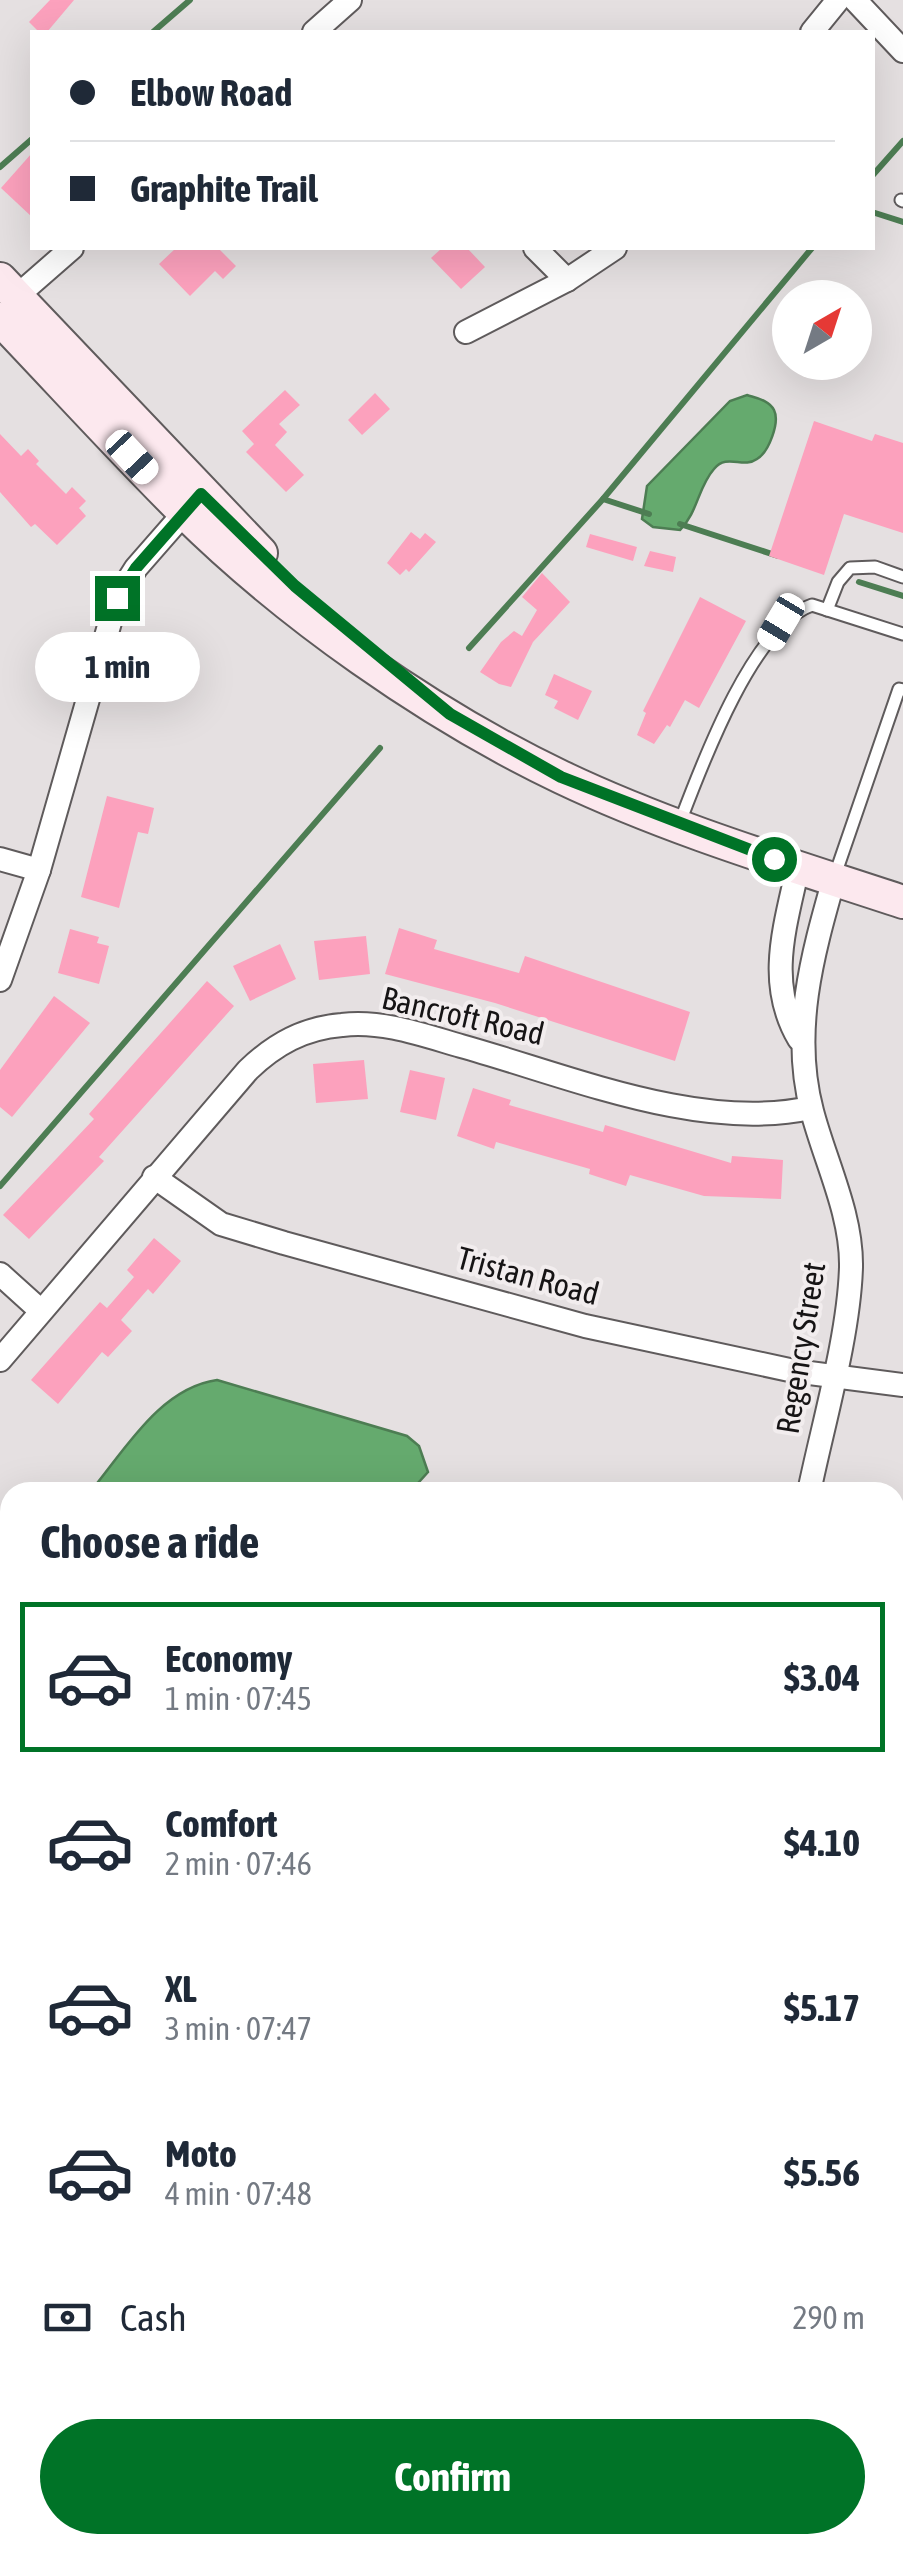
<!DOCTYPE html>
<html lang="en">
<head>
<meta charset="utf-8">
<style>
  :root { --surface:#fff; --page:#f6f6f7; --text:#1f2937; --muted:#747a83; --line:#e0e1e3; --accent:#007327 }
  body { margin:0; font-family:"Asap Condensed",sans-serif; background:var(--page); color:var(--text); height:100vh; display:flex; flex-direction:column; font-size:38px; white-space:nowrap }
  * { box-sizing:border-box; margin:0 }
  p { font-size:32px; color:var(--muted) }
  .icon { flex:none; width:55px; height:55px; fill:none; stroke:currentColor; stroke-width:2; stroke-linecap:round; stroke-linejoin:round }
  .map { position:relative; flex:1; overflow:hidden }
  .drawer { position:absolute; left:0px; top:1482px; width:905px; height:1072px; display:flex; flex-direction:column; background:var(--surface); border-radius:30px 30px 0 0; box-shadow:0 10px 40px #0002 }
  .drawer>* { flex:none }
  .top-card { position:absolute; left:30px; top:30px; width:845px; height:220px; border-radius:0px; box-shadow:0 10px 40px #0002; display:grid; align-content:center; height:220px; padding:0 40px; background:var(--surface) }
  .needle { width:65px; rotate:39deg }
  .buttons { position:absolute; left:772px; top:280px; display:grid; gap:20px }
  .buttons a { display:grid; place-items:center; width:100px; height:100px; border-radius:50%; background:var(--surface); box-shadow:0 10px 40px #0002; font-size:50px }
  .end { position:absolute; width:45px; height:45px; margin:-22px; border:12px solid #007327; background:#fff; box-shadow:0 0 0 5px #fff }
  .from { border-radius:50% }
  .bubble { position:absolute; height:70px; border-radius:35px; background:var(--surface); box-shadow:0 10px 40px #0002; font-size:32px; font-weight:700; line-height:70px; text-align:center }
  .car { position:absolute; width:30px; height:60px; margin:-30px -15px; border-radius:12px; box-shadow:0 0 8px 2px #0007; background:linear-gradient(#fff 24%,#345 0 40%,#fff 0 76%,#345 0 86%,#fff 0) }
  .top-card b { display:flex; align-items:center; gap:35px; height:95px; font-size:38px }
  .top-card b+b { border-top:2px solid var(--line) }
  .top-card i { width:25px; height:25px; background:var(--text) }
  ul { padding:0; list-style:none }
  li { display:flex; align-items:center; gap:30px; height:150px; margin:0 20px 15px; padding:0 20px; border:5px solid transparent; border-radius:0px }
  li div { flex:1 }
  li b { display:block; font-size:38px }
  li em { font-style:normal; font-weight:700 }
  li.active { border-color:var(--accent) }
  li>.icon { width:90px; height:90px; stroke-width:1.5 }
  h2 { padding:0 40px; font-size:45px; line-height:120px }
  .pay { display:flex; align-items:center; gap:25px; height:110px; padding:0 40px; font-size:38px }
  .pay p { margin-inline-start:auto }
  .action { display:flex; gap:20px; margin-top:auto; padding:20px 40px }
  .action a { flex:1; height:115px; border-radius:60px; background:var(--accent); color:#fff; font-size:40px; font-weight:700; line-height:115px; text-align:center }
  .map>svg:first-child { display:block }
</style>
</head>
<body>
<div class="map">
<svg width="903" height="2553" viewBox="0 0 903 2553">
  <rect width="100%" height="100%" fill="#e5e0e1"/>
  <path fill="#99c69d" d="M 0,2069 L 10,2073 L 10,2545 L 895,2545 L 895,2320 L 903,2318 L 903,2553 L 0,2553 Z"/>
  <g fill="#65aa6e" stroke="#4d7d53" stroke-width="2.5">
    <path d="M 747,395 C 756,398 769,400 774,410 C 780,422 769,452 757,459 C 743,469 727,453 714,469 C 698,487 698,512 680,530 L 653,527 L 642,519 L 647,486 L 730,401 Z"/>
    <path d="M 217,1380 L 407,1436 L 419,1446 L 428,1472 L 410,1492 L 90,1492 C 125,1450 160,1388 217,1380 Z"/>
    <path d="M 10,1588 L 10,1756 L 0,1752 L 0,1601 Z"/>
  </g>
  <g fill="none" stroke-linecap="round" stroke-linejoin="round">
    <g stroke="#4d7d53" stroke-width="6">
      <path d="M 153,32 L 190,0"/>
      <path d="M 0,167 L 32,139"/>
      <path d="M 872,176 L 903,141"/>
      <path d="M 872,212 L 903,222"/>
      <path d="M 603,499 L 649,514"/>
      <path d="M 680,524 L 778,556"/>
      <path d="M 859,582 L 903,596"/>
      <path d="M 469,648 L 603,499 L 812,248"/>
      <path d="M 0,1186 L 380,748"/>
      <path d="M 895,1716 L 903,1674"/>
    </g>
  </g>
  <g fill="#fca1bd">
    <path d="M 50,0 L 74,0 L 47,32 L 39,32 L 29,22 Z"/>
    <path d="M 32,153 L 32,217 L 1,188 Z"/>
    <path d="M 176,248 L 218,248 L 236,266 L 223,279 L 215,271 L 190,296 L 159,264 Z"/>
    <path d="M 442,248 L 467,248 L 485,267 L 461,289 L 431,258 Z"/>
    <path d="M 285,390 L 300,405 L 279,424 L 287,432 L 275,445 L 304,475 L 286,492 L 246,452 L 254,444 L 242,431 Z"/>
    <path d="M 375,393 L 390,409 L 362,435 L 348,420 Z"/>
    <path d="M 814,421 L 872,441 L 875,434 L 903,443 L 903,533 L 844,514 L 824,575 L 769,556 Z"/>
    <path d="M 0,434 L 21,456 L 28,449 L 39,461 L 36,464 L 66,494 L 72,487 L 86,501 L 79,508 L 86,516 L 57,545 L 35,524 L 31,527 L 0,492 Z"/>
    <path d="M 411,532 L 420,539 L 425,533 L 436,542 L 409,572 L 406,569 L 400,575 L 387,563 Z"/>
    <path d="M 590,534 L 637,547 L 633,561 L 586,547 Z"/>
    <path d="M 650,551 L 676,557 L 673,572 L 644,566 Z"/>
    <path d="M 542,573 L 570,602 L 533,642 L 511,687 L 499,684 L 480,672 L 501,642 L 514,631 L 522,636 L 537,610 L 522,597 Z"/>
    <path d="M 700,597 L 746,621 L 699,708 L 685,700 L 670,727 L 667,725 L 654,744 L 637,735 L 646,713 L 643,711 Z"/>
    <path d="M 554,674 L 592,691 L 578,720 L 554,708 L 558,701 L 545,695 Z"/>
    <path d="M 107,796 L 154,808 L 148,834 L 138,832 L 119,908 L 81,897 Z"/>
    <path d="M 399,928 L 437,940 L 434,949 L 519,973 L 525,956 L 690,1012 L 675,1061 L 495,1003 L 385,974 Z"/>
    <path d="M 70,929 L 99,937 L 97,943 L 109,946 L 99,984 L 58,973 Z"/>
    <path d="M 366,936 L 370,974 L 319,980 L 314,941 Z"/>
    <path d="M 280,944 L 296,979 L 250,1001 L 233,966 Z"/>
    <path d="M 207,981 L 234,1006 L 99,1157 L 104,1161 L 29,1239 L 3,1215 L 94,1119 L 89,1114 Z"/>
    <path d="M 54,996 L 90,1023 L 12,1117 L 0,1107 L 0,1070 Z"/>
    <path d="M 364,1060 L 368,1099 L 316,1103 L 313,1064 Z"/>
    <path d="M 410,1070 L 445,1078 L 436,1120 L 400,1112 Z"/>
    <path d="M 473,1088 L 511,1100 L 509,1105 L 603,1132 L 605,1125 L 731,1163 L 732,1156 L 783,1160 L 781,1199 L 704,1196 L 630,1175 L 626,1186 L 589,1174 L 590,1169 L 496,1142 L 494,1149 L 457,1136 Z"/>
    <path d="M 154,1238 L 181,1261 L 153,1294 L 148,1289 L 121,1320 L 132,1331 L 108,1357 L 102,1352 L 58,1404 L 31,1380 L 100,1302 L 107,1308 L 134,1277 L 127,1270 Z"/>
  </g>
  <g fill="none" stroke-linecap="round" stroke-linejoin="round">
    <defs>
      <g id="lane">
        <path d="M 901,200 L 903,201"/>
        <path d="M 827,610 L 838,582 L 850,568 L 875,567 L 903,577"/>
        <path d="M 101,652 L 167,673"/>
        <path d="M 680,822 C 702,764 753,626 812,605 L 903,634"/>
        <path d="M 835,875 L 899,689 L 903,690"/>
      </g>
      <g id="street">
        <path d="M 855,0 L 903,51"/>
        <path d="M 314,32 L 350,0"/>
        <path d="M 812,32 L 838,0"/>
        <path d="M 535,248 L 567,280"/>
        <path d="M 17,296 L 72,248"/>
        <path d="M 466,332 L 567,280 L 615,248"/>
        <path d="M 0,859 L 39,870"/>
        <path d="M 798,867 C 785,927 766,983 799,1039"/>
        <path d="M 0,980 L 39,870 L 117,598 L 136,568 L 192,504"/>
        <path d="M 154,1177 L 221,1224 L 284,1243 L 585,1326 L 794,1371 L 903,1385"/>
        <path d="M 0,1274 L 41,1311"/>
        <path d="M 0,1360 L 248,1070 C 275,1044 304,1028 342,1025 C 382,1020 423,1035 461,1046 C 569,1076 700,1132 810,1108"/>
        <path d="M 809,1492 C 823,1424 849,1336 851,1267 C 852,1214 825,1161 812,1111 C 791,1032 812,956 834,879"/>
        <path d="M 0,1932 L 10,1936"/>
      </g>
      <g id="secondary">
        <path d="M 0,279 L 261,553"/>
        <path d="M 0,319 C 61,383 121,449 183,511 C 287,614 429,714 561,777 C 670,829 788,864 903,902"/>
      </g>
    </defs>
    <use href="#lane" stroke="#5f5b5c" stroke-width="15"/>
    <use href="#street" stroke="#5f5b5c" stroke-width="26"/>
    <use href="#secondary" stroke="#5f5b5c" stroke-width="36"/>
    <use href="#lane" stroke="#fff" stroke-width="11"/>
    <use href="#street" stroke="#fff" stroke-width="22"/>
    <use href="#secondary" stroke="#fce8ee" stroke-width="32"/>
  </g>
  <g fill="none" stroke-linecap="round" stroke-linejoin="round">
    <path stroke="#007327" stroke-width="12" d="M 117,598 L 136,568 L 201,494 L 295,586 L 450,714 L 561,777 L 774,859"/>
  </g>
  <g text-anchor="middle" stroke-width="8" stroke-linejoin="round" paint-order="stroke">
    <g font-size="32" fill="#161415" stroke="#f2edee">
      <text transform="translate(463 1016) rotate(13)" y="11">Bancroft Road</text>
      <text transform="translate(528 1276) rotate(15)" y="11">Tristan Road</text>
      <text transform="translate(801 1348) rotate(-81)" y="11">Regency Street</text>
    </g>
  </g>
</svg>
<div class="buttons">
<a><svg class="needle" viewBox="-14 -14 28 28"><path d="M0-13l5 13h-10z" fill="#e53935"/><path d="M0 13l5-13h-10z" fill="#747a83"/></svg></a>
</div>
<i class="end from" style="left:774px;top:859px"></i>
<i class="end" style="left:117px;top:598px"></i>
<div class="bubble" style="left:35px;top:632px;width:165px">1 min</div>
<i class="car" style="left:132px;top:457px;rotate:137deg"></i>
<i class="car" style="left:781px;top:622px;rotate:211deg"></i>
<div class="top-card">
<b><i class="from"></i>Elbow Road</b>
<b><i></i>Graphite Trail</b>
</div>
<section class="drawer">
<h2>Choose a ride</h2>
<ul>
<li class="active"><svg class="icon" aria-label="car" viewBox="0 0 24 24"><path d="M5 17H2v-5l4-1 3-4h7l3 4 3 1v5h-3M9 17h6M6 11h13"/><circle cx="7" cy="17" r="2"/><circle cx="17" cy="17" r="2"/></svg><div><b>Economy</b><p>1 min · 07:45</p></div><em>$3.04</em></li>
<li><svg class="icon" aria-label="car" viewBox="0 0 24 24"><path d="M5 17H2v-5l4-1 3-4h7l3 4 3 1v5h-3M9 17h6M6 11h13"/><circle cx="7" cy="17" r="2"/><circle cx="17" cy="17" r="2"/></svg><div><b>Comfort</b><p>2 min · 07:46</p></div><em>$4.10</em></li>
<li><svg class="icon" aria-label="car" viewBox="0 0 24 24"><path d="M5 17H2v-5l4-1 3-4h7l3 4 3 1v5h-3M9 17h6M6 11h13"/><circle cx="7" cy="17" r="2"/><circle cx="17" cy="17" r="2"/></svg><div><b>XL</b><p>3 min · 07:47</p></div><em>$5.17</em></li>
<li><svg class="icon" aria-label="car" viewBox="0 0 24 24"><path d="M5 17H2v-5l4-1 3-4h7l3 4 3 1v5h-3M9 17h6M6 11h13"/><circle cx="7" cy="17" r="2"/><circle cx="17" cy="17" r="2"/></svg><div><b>Moto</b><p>4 min · 07:48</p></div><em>$5.56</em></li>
</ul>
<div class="pay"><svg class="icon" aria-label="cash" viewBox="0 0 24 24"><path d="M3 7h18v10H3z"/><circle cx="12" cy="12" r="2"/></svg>Cash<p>290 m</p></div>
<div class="action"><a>Confirm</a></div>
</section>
</div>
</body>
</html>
